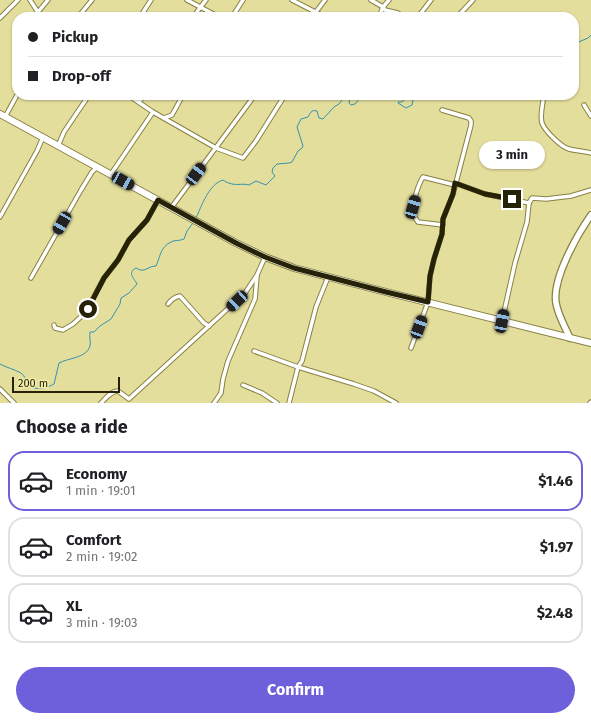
<!DOCTYPE html>
<html lang="en">
<head>
<meta charset="utf-8">
<style>
  :root { --surface:#fff; --page:#f6f6f6; --text:#202124; --muted:#757577; --line:#e0e0e0; --accent:#6d60da }
  body { margin:0; font-family:"Fira Sans",sans-serif; background:var(--page); color:var(--text); height:100vh; display:flex; flex-direction:column; font-size:15px; white-space:nowrap }
  * { box-sizing:border-box; margin:0 }
  p { font-size:13px; color:var(--muted) }
  .icon { flex:none; width:22px; height:22px; fill:none; stroke:currentColor; stroke-width:2; stroke-linecap:round; stroke-linejoin:round }
  .map { position:relative; height:403px; overflow:hidden }
  .drawer { display:flex; flex-direction:column; background:var(--surface); flex:1 }
  .drawer>* { flex:none }
  .guide { position:absolute; left:12px; top:12px; width:567px; height:88px; border-radius:16px; box-shadow:0 1px 3px #0004; display:grid; align-content:center; height:88px; padding:0 16px; background:var(--surface) }
  .scale { position:absolute; left:12px; bottom:10px; width:108px; box-sizing:border-box; padding-left:4px; border:2px solid #252207; border-top:0; font-size:11px; line-height:14px; white-space:nowrap; color:#252207; -webkit-text-stroke:3px #f1eba9; paint-order:stroke }
  .end { position:absolute; width:18px; height:18px; margin:-9px; border:5px solid #252207; background:#fff; box-shadow:0 0 0 2px #fff }
  .from { border-radius:50% }
  .bubble { position:absolute; height:28px; border-radius:14px; background:var(--surface); box-shadow:0 1px 3px #0004; font-size:13px; font-weight:700; line-height:28px; text-align:center }
  .car { position:absolute; width:12px; height:24px; margin:-12px -6px; border-radius:5px; box-shadow:0 0 3px 1px #0007; background:linear-gradient(#222 24%,#8ab4d8 0 40%,#222 0 76%,#8ab4d8 0 86%,#222 0) }
  .guide b { display:flex; align-items:center; gap:14px; height:38px; font-size:15px }
  .guide b+b { border-top:1px solid var(--line) }
  .guide i { width:10px; height:10px; background:var(--text) }
  ul { padding:0; list-style:none }
  li { display:flex; align-items:center; gap:12px; height:60px; margin:0 8px 6px; padding:0 8px; border:2px solid var(--line); border-radius:16px }
  li div { flex:1 }
  li b { display:block; font-size:15px }
  li em { font-style:normal; font-weight:700 }
  li.current { border-color:var(--accent) }
  li>.icon { width:36px; height:36px; stroke-width:1.5 }
  h2 { padding:0 16px; font-size:18px; line-height:48px }
  .primary-button { display:flex; gap:8px; margin-top:auto; padding:8px 16px }
  .primary-button a { flex:1; height:46px; border-radius:24px; background:var(--accent); color:#fff; font-size:16px; font-weight:700; line-height:46px; text-align:center }
  .map>svg:first-child { display:block }
</style>
</head>
<body>
<div class="map">
<svg width="591" height="403" viewBox="0 0 591 403">
  <rect width="100%" height="100%" fill="#e4de9c"/>
  <g fill="none" stroke-linecap="round" stroke-linejoin="round">
    <g stroke="#3493b2" stroke-width="1">
      <path d="M 574,44 L 588,38 L 591,35"/>
      <path d="M 384,95 L 388,96 L 391,95"/>
      <path d="M 400,95 L 404,100 L 402,102 L 398,102 L 398,103 L 406,108 L 412,105 L 414,95"/>
      <path d="M 196,218 C 202,205 209,184 223,180 C 225,181 227,183 229,183 C 236,186 242,183 249,185 L 256,181 L 266,185 L 275,176 L 272,172 L 273,168 L 277,164 L 289,163 L 292,162 L 298,151 L 302,148 L 303,146 L 297,127 L 301,119 L 308,117 C 310,114 311,109 317,111 L 319,118 L 323,119 L 334,107 L 339,104 L 345,96 L 350,97 L 349,103 L 351,105 L 355,104 L 363,95"/>
      <path d="M 0,364 C 7,368 14,369 21,373 C 25,376 25,379 28,383 C 33,392 47,388 54,384 L 59,363 C 68,358 87,358 90,346 C 91,341 89,337 90,332 L 94,332 L 100,326 L 111,319 L 120,304 L 121,298 L 129,293 L 137,284 C 134,278 127,273 136,268 C 145,274 147,266 156,266 C 160,258 160,247 171,242 C 174,240 180,241 184,239 L 187,231 L 193,223"/>
    </g>
    <defs>
      <g id="street">
        <path d="M 30,0 L 41,17"/>
        <path d="M 187,0 L 219,17"/>
        <path d="M 292,0 L 325,17"/>
        <path d="M 371,0 L 383,7 L 385,10 L 398,13 L 404,17"/>
        <path d="M 38,12 L 48,0"/>
        <path d="M 78,17 L 92,0"/>
        <path d="M 140,17 L 151,0"/>
        <path d="M 193,17 L 206,0"/>
        <path d="M 232,17 L 243,0"/>
        <path d="M 312,17 L 325,0"/>
        <path d="M 379,17 L 383,7 L 389,0"/>
        <path d="M 418,17 L 431,0"/>
        <path d="M 457,17 L 473,0"/>
        <path d="M 0,18 L 18,0"/>
        <path d="M 128,95 L 153,112 L 216,148 L 243,158 L 256,141 L 285,95"/>
        <path d="M 543,101 C 542,108 540,116 542,123 C 545,131 561,147 569,149 C 576,151 584,151 591,153"/>
        <path d="M 139,102 L 144,95"/>
        <path d="M 584,105 L 591,116"/>
        <path d="M 5,117 L 17,95"/>
        <path d="M 164,118 L 172,115 L 183,95"/>
        <path d="M 58,146 L 64,132 L 89,95"/>
        <path d="M 111,174 L 153,112"/>
        <path d="M 455,183 L 485,194 L 529,203"/>
        <path d="M 171,208 L 255,95"/>
        <path d="M 0,217 L 37,151 L 43,137"/>
        <path d="M 443,225 L 418,222 C 415,218 413,215 413,211 C 412,203 419,183 423,177 L 455,185"/>
        <path d="M 31,278 L 81,190 L 92,172 L 97,167"/>
        <path d="M 168,304 C 171,300 174,297 180,296 L 204,323 L 209,326"/>
        <path d="M 502,321 L 515,263 L 527,222 L 529,203 L 532,198 L 546,199 L 571,196 L 591,190"/>
        <path d="M 54,325 L 55,328 L 63,330 L 73,324 L 85,313 L 104,278 L 118,260 L 129,240 L 147,220 L 158,200"/>
        <path d="M 411,348 L 428,302 L 430,276 L 434,259 L 442,234 L 443,219 L 453,194 L 471,125 L 471,121 L 469,118 L 442,110"/>
        <path d="M 254,351 L 298,367 L 354,384 L 374,391 L 396,403"/>
        <path d="M 243,385 L 262,393 L 277,403"/>
        <path d="M 0,389 L 14,403"/>
        <path d="M 101,403 C 106,398 111,391 118,391 L 129,399 L 245,293 L 257,275 L 265,257"/>
        <path d="M 214,403 L 221,393 L 223,379 L 228,361 L 255,299 L 257,276"/>
        <path d="M 289,403 L 298,367 L 302,361 L 316,307 L 328,277"/>
        <path d="M 590,403 L 591,402"/>
      </g>
      <path id="secondary" d="M 570,338 C 565,327 558,315 556,303 C 552,279 577,235 591,215"/>
      <path id="primary" d="M 0,114 L 236,243 L 265,257 L 294,268 L 386,292 L 591,343"/>
    </defs>
    <use href="#street" stroke="#878142" stroke-width="5.5"/>
    <use href="#secondary" stroke="#878142" stroke-width="8"/>
    <use href="#primary" stroke="#878142" stroke-width="8"/>
    <use href="#street" stroke="#fff" stroke-width="3.5"/>
    <use href="#secondary" stroke="#fff" stroke-width="5.5"/>
    <use href="#primary" stroke="#fff" stroke-width="6"/>
  </g>
  <g fill="none" stroke-linecap="round" stroke-linejoin="round">
    <path stroke="#252207" stroke-width="5" d="M 88,309 L 104,278 L 118,260 L 129,240 L 147,220 L 158,200 L 236,243 L 265,257 L 294,268 L 386,292 L 428,302 L 430,276 L 434,259 L 442,234 L 443,219 L 453,194 L 455,183 L 485,194 L 512,199"/>
  </g>
</svg>
<div class="scale">200 m</div>
<i class="end from" style="left:88px;top:309px"></i>
<i class="end" style="left:512px;top:199px"></i>
<div class="bubble" style="left:479px;top:141px;width:66px">3 min</div>
<i class="car" style="left:196px;top:174px;rotate:37deg"></i>
<i class="car" style="left:123px;top:181px;rotate:119deg"></i>
<i class="car" style="left:413px;top:207px;rotate:16deg"></i>
<i class="car" style="left:62px;top:223px;rotate:210deg"></i>
<i class="car" style="left:237px;top:301px;rotate:227deg"></i>
<i class="car" style="left:502px;top:321px;rotate:11deg"></i>
<i class="car" style="left:419px;top:327px;rotate:20deg"></i>
<div class="guide">
<b><i class="from"></i>Pickup</b>
<b><i></i>Drop-off</b>
</div>
</div>
<section class="drawer">
<h2>Choose a ride</h2>
<ul>
<li class="current"><svg class="icon" aria-label="car" viewBox="0 0 24 24"><path d="M5 17H2v-5l4-1 3-4h7l3 4 3 1v5h-3M9 17h6M6 11h13"/><circle cx="7" cy="17" r="2"/><circle cx="17" cy="17" r="2"/></svg><div><b>Economy</b><p>1 min · 19:01</p></div><em>$1.46</em></li>
<li><svg class="icon" aria-label="car" viewBox="0 0 24 24"><path d="M5 17H2v-5l4-1 3-4h7l3 4 3 1v5h-3M9 17h6M6 11h13"/><circle cx="7" cy="17" r="2"/><circle cx="17" cy="17" r="2"/></svg><div><b>Comfort</b><p>2 min · 19:02</p></div><em>$1.97</em></li>
<li><svg class="icon" aria-label="car" viewBox="0 0 24 24"><path d="M5 17H2v-5l4-1 3-4h7l3 4 3 1v5h-3M9 17h6M6 11h13"/><circle cx="7" cy="17" r="2"/><circle cx="17" cy="17" r="2"/></svg><div><b>XL</b><p>3 min · 19:03</p></div><em>$2.48</em></li>
</ul>
<div class="primary-button"><a>Confirm</a></div>
</section>
</body>
</html>
